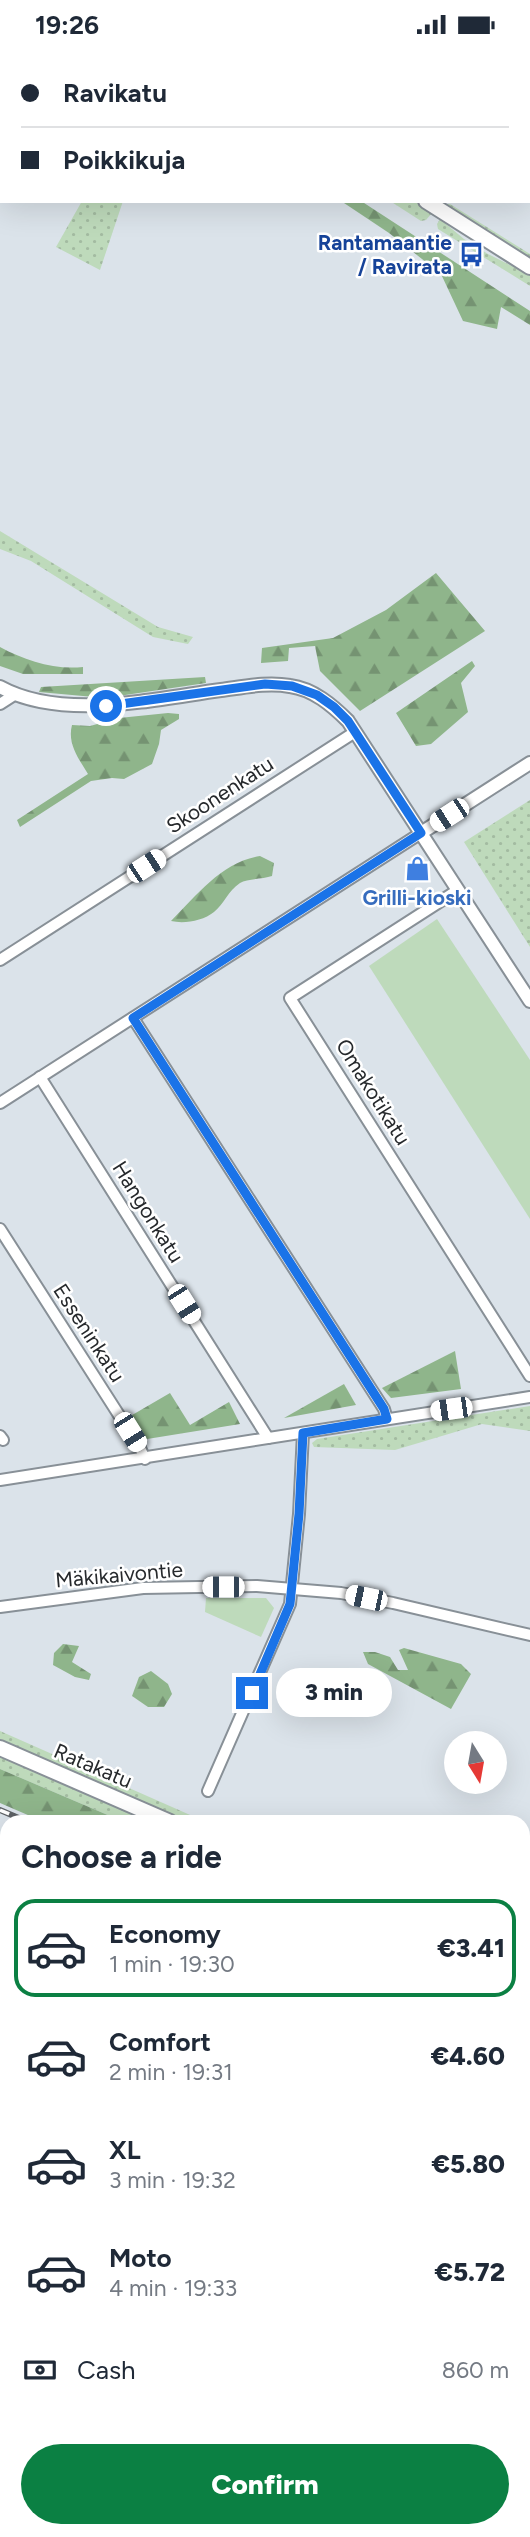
<!DOCTYPE html>
<html lang="en">
<head>
<meta charset="utf-8">
<style>
  :root { --surface:#fff; --page:#f6f6f7; --text:#1f2937; --muted:#747a83; --line:#e0e1e3; --accent:#0b8043 }
  body { margin:0; font-family:Figtree,sans-serif; background:var(--page); color:var(--text); height:100vh; display:flex; flex-direction:column; font-size:26px; white-space:nowrap }
  * { box-sizing:border-box; margin:0 }
  p { font-size:23px; color:var(--muted) }
  .icon { flex:none; width:38px; height:38px; fill:none; stroke:currentColor; stroke-width:2; stroke-linecap:round; stroke-linejoin:round }
  .map { position:relative; flex:1; overflow:hidden }
  .drawer { position:absolute; left:0px; top:1766px; width:530px; height:723px; display:flex; flex-direction:column; background:var(--surface); border-radius:21px 21px 0 0; box-shadow:0 7px 28px #0002 }
  .drawer>* { flex:none }
  .hud { position:absolute; left:0px; top:0px; width:530px; height:154px; box-shadow:0 7px 28px #0002; display:grid; align-content:center; height:154px; padding:0 21px; background:var(--surface) }
  .needle { width:46px; rotate:169deg }
  .tools { position:absolute; left:444px; top:1682px; display:grid; gap:14px }
  .tools a { display:grid; place-items:center; width:63px; height:63px; border-radius:50%; background:var(--surface); box-shadow:0 7px 28px #0002; font-size:35px }
  .end { position:absolute; width:32px; height:32px; margin:-16px; border:9px solid #1a73e8; background:#fff; box-shadow:0 0 0 4px #fff }
  .from { border-radius:50% }
  .bubble { position:absolute; height:49px; border-radius:24px; background:var(--surface); box-shadow:0 7px 28px #0002; font-size:23px; font-weight:800; line-height:49px; text-align:center }
  .car { position:absolute; width:21px; height:42px; margin:-21px -10px; border-radius:9px; box-shadow:0 0 5px 2px #0007; background:linear-gradient(#fff 24%,#345 0 40%,#fff 0 76%,#345 0 86%,#fff 0) }
  .hud b { display:flex; align-items:center; gap:24px; height:66px; font-size:26px }
  .hud b+b { border-top:2px solid var(--line) }
  .hud i { width:18px; height:18px; background:var(--text) }
  ul { padding:0; list-style:none }
  li { display:flex; align-items:center; gap:21px; height:98px; margin:0 14px 10px; padding:0 7px; border:4px solid transparent; border-radius:21px }
  li div { flex:1 }
  li b { display:block; font-size:26px }
  li em { font-style:normal; font-weight:800 }
  li.current { border-color:var(--accent) }
  li>.icon { width:63px; height:63px; stroke-width:1.5 }
  h2 { padding:0 21px; font-size:32px; line-height:84px }
  .pay { display:flex; align-items:center; gap:18px; height:77px; padding:0 21px; font-size:26px }
  .pay p { margin-inline-start:auto }
  .cta { display:flex; gap:14px; margin-top:auto; padding:14px 21px }
  .cta a { flex:1; height:80px; border-radius:42px; background:var(--accent); color:#fff; font-size:28px; font-weight:800; line-height:80px; text-align:center }
  .status { display:flex; justify-content:space-between; align-items:center; height:49px; padding:0 35px; background:var(--surface); direction:ltr }
  .status svg { height:19px; fill:currentColor }
  .map>svg:first-child { display:block }
</style>
</head>
<body>
<div class="status"><b>19:26</b><svg viewBox="0 0 49 12"><path d="M0 12V9h3v3zM5 12V6h3v6zM10 12V3h3v9zM15 12V0h3v12zM26 1h20v11H26zM47 4h2v5h-2z"/></svg></div>
<div class="map">
<svg width="530" height="2488" viewBox="0 0 530 2488">
  <defs>
    <pattern id="grass-dots" width="8" height="8" patternUnits="userSpaceOnUse" patternTransform="scale(1.75)"><rect width="8" height="8" fill="#bedabb"/><path d="M2 2h.1M6 6h.1" fill="none" stroke="#a3bba1" stroke-width="1.8" stroke-linecap="round"/></pattern>
    <pattern id="forest-firs" width="22" height="20" patternUnits="userSpaceOnUse" patternTransform="scale(1.75)"><rect width="22" height="20" fill="#8fb58b"/><path d="M5 1l3.5 6h-7zM16 11l3.5 6h-7z" fill="#759372"/></pattern>
  </defs>
  <rect width="100%" height="100%" fill="#dbe3ea"/>
  <g fill="url(#grass-dots)">
    <path d="M 82,152 L 123,152 L 100,221 L 56,198 Z"/>
    <path d="M 390,152 L 414,152 L 432,164 L 426,171 L 421,172 Z"/>
    <path d="M 446,155 L 450,155 L 530,205 L 530,209 Z"/>
    <path d="M 440,170 L 464,190 L 488,205 L 530,226 L 530,237 L 438,180 L 437,175 Z"/>
    <path d="M 0,482 L 158,578 L 193,588 L 188,595 L 153,588 L 31,512 L 0,500 Z"/>
    <path d="M 530,751 L 530,898 L 464,793 Z"/>
    <path d="M 530,1357 L 530,1382 L 482,1375 L 395,1401 L 314,1398 L 312,1394 L 317,1390 Z"/>
    <path d="M 0,1682 L 206,1773 L 190,1773 L 16,1698 L 0,1690 Z"/>
    <path d="M 0,1708 L 149,1773 L 124,1773 L 0,1720 Z"/>
    <path d="M 0,1972 L 7,1975 L 7,2055 L 0,2052 Z"/>
  </g>
  <g fill="url(#forest-firs)">
    <path d="M 341,152 L 361,152 L 530,262 L 530,276 L 501,258 L 497,280 L 463,272 L 441,225 L 389,184 Z"/>
    <path d="M 436,524 L 485,582 L 360,662 L 320,622 L 315,597 L 289,599 L 288,612 L 261,614 L 262,599 L 333,589 L 386,561 Z"/>
    <path d="M 0,598 C 26,612 54,621 83,618 L 83,625 L 23,625 L 0,617 Z"/>
    <path d="M 472,612 L 475,617 L 461,634 L 468,663 L 431,695 L 416,697 L 396,664 Z"/>
    <path d="M 205,628 L 206,634 L 105,649 L 39,643 L 41,638 Z"/>
    <path d="M 168,664 L 179,665 L 179,670 L 161,681 L 159,695 L 152,715 L 124,730 L 112,729 L 91,732 L 20,778 L 17,771 L 88,725 C 79,710 67,695 72,676 L 90,677 L 119,669 Z"/>
    <path d="M 260,807 L 274,814 L 272,827 C 263,830 247,830 240,834 C 228,842 224,855 214,863 C 203,872 184,875 171,872 C 198,845 222,813 260,807 Z"/>
    <path d="M 455,1302 L 461,1340 L 391,1349 L 382,1339 Z"/>
    <path d="M 344,1335 L 356,1356 L 284,1369 Z"/>
    <path d="M 170,1344 L 190,1376 L 229,1353 L 240,1375 L 141,1391 L 127,1369 Z"/>
    <path d="M 63,1595 L 79,1597 L 72,1613 L 91,1625 L 89,1631 L 75,1628 L 53,1616 L 54,1604 Z"/>
    <path d="M 404,1599 L 461,1615 L 471,1625 L 451,1660 L 368,1615 L 363,1603 L 375,1603 L 390,1608 L 398,1621 L 408,1621 L 399,1601 Z"/>
    <path d="M 151,1622 L 168,1635 L 172,1645 L 164,1658 L 148,1658 L 132,1647 L 139,1628 Z"/>
    <path d="M 0,1720 L 124,1773 L 44,1773 L 0,1754 Z"/>
    <path d="M 523,2032 L 530,2035 L 530,2136 L 523,2134 Z"/>
    <path d="M 523,2161 L 530,2163 L 530,2235 L 523,2237 Z"/>
  </g>
  <g fill="#bedabb">
    <path d="M 245,0 L 498,0 L 248,2 Z"/>
    <path d="M 437,870 L 530,1011 L 530,1170 L 369,917 Z"/>
    <path d="M 206,1549 L 266,1549 L 274,1559 L 261,1588 L 205,1563 Z"/>
  </g>
  <g fill="none" stroke-linecap="round" stroke-linejoin="round">
    <defs>
      <g id="minor">
        <path d="M 508,2 L 509,0"/>
        <path d="M 0,655 L 14,646"/>
        <path d="M 458,841 L 290,949 L 530,1327"/>
        <path d="M 0,911 L 355,683"/>
        <path d="M 133,969 L 384,1360 L 387,1370"/>
        <path d="M 40,1028 L 268,1389"/>
        <path d="M 0,1054 L 421,784"/>
        <path d="M 0,1180 L 140,1399 L 145,1410"/>
        <path d="M 0,1387 L 3,1391"/>
        <path d="M 0,1431 L 530,1348"/>
        <path d="M 0,1558 L 143,1539 L 257,1537 L 341,1544 L 393,1554 L 530,1586"/>
        <path d="M 208,1742 L 290,1555 L 299,1465 L 303,1384"/>
        <path d="M 0,1965 L 7,1968"/>
        <path d="M 523,2301 L 530,2302"/>
        <path d="M 0,2322 L 7,2327"/>
        <path d="M 523,2355 L 530,2346"/>
        <path d="M 523,2375 L 530,2381"/>
        <path d="M 203,2482 L 211,2488"/>
        <path d="M 516,2482 L 524,2488"/>
        <path d="M 419,2488 L 424,2482"/>
      </g>
      <g id="tertiary">
        <path d="M 0,638 C 62,672 154,650 221,641 C 244,638 267,633 290,637 C 313,640 332,656 348,672 L 530,952"/>
        <path d="M 421,784 L 530,714"/>
      </g>
      <g id="secondary">
        <path d="M 187,0 L 190,2"/>
        <path d="M 426,152 L 530,218"/>
        <path d="M 0,1699 L 170,1773"/>
        <path d="M 523,1833 L 530,1827"/>
        <path d="M 523,1899 L 530,1885"/>
        <path d="M 523,1918 L 530,1921"/>
        <path d="M 523,1933 L 530,1936"/>
      </g>
    </defs>
    <use href="#minor" stroke="#889097" stroke-width="14"/>
    <use href="#tertiary" stroke="#889097" stroke-width="16"/>
    <use href="#secondary" stroke="#889097" stroke-width="18"/>
    <use href="#minor" stroke="#fff" stroke-width="10"/>
    <use href="#tertiary" stroke="#fff" stroke-width="12"/>
    <use href="#secondary" stroke="#fff" stroke-width="14"/>
    <defs>
      <g id="rail">
        <path d="M 0,1761 L 28,1773"/>
        <path d="M 523,1980 L 530,1983"/>
      </g>
    </defs>
    <use href="#rail" stroke="#5d6165" stroke-width="6"/>
    <use href="#rail" stroke="#fff" stroke-width="3.5" stroke-dasharray="10" stroke-linecap="butt"/>
  </g>
  <g fill="none" stroke-linecap="round" stroke-linejoin="round">
    <path stroke="#1a73e8" stroke-width="9" d="M 106,657 L 265,635 L 292,637 L 317,646 L 334,658 L 348,672 L 421,784 L 133,969 L 384,1360 L 387,1370 L 303,1384 L 299,1465 L 290,1555 L 252,1644"/>
  </g>
  <defs>
    <symbol id="bus-bare" viewBox="-9 -9 18 18"><path d="M-5-6H5V4H4V6H2V4H-2V6H-4V4H-5ZM-3.5-4V0h7V-4ZM-3.5 1.2v1.5H-2V1.2ZM2 1.2v1.5H3.5V1.2Z" fill="#1a4fb4" stroke="#fff" stroke-width="2.5" paint-order="stroke"/></symbol>
    <symbol id="shop-bare" viewBox="-9 -9 18 18"><path d="M-5-2.5h2.3a2.7 3.5 0 0 1 5.4 0H5L5.5 6h-11ZM-1.5-2.5h3a1.5 2.3 0 0 0-3 0Z" fill="#3f7fe0" stroke="#fff" stroke-width="2.5" paint-order="stroke"/></symbol>
  </defs>
  <g fill-rule="evenodd">
    <use href="#bus-bare" x="454" y="188" width="35" height="35"/>
    <use href="#shop-bare" x="400" y="802" width="35" height="35"/>
  </g>
  <g text-anchor="middle" stroke-width="5" stroke-linejoin="round" paint-order="stroke">
    <g font-size="21" font-weight="bold" fill="#164399" stroke="#fff" text-anchor="end">
      <text x="452" y="201">Rantamaantie<tspan x="452" dy="24">/ Ravirata</tspan></text>
    </g>
    <g font-size="21" fill="#26292c" stroke="#fff">
      <text transform="translate(220 746) rotate(-33)" y="7">Skoonenkatu</text>
      <text transform="translate(373 1043) rotate(58)" y="7">Omakotikatu</text>
      <text transform="translate(148 1163) rotate(58)" y="7">Hangonkatu</text>
      <text transform="translate(89 1284) rotate(57)" y="7">Esseninkatu</text>
      <text transform="translate(119 1526) rotate(-5)" y="7">Mäkikaivontie</text>
      <text transform="translate(93 1717) rotate(23)" y="7">Ratakatu</text>
    </g>
    <g font-size="21" font-weight="bold" fill="#366cbe" stroke="#fff">
      <text x="417" y="856">Grilli-kioski</text>
    </g>
  </g>
</svg>
<div class="tools">
<a><svg class="needle" viewBox="-14 -14 28 28"><path d="M0-13l5 13h-10z" fill="#e53935"/><path d="M0 13l5-13h-10z" fill="#747a83"/></svg></a>
</div>
<i class="end from" style="left:106px;top:657px"></i>
<i class="end" style="left:252px;top:1644px"></i>
<div class="bubble" style="left:276px;top:1619px;width:116px">3 min</div>
<i class="car" style="left:449px;top:766px;rotate:237deg"></i>
<i class="car" style="left:146px;top:817px;rotate:57deg"></i>
<i class="car" style="left:184px;top:1255px;rotate:148deg"></i>
<i class="car" style="left:451px;top:1360px;rotate:262deg"></i>
<i class="car" style="left:130px;top:1383px;rotate:148deg"></i>
<i class="car" style="left:223px;top:1538px;rotate:270deg"></i>
<i class="car" style="left:366px;top:1549px;rotate:282deg"></i>
<div class="hud">
<b><i class="from"></i>Ravikatu</b>
<b><i></i>Poikkikuja</b>
</div>
<section class="drawer">
<h2>Choose a ride</h2>
<ul>
<li class="current"><svg class="icon" aria-label="car" viewBox="0 0 24 24"><path d="M5 17H2v-5l4-1 3-4h7l3 4 3 1v5h-3M9 17h6M6 11h13"/><circle cx="7" cy="17" r="2"/><circle cx="17" cy="17" r="2"/></svg><div><b>Economy</b><p>1 min · 19:30</p></div><em>€3.41</em></li>
<li><svg class="icon" aria-label="car" viewBox="0 0 24 24"><path d="M5 17H2v-5l4-1 3-4h7l3 4 3 1v5h-3M9 17h6M6 11h13"/><circle cx="7" cy="17" r="2"/><circle cx="17" cy="17" r="2"/></svg><div><b>Comfort</b><p>2 min · 19:31</p></div><em>€4.60</em></li>
<li><svg class="icon" aria-label="car" viewBox="0 0 24 24"><path d="M5 17H2v-5l4-1 3-4h7l3 4 3 1v5h-3M9 17h6M6 11h13"/><circle cx="7" cy="17" r="2"/><circle cx="17" cy="17" r="2"/></svg><div><b>XL</b><p>3 min · 19:32</p></div><em>€5.80</em></li>
<li><svg class="icon" aria-label="car" viewBox="0 0 24 24"><path d="M5 17H2v-5l4-1 3-4h7l3 4 3 1v5h-3M9 17h6M6 11h13"/><circle cx="7" cy="17" r="2"/><circle cx="17" cy="17" r="2"/></svg><div><b>Moto</b><p>4 min · 19:33</p></div><em>€5.72</em></li>
</ul>
<div class="pay"><svg class="icon" aria-label="cash" viewBox="0 0 24 24"><path d="M3 7h18v10H3z"/><circle cx="12" cy="12" r="2"/></svg>Cash<p>860 m</p></div>
<div class="cta"><a>Confirm</a></div>
</section>
</div>
</body>
</html>
